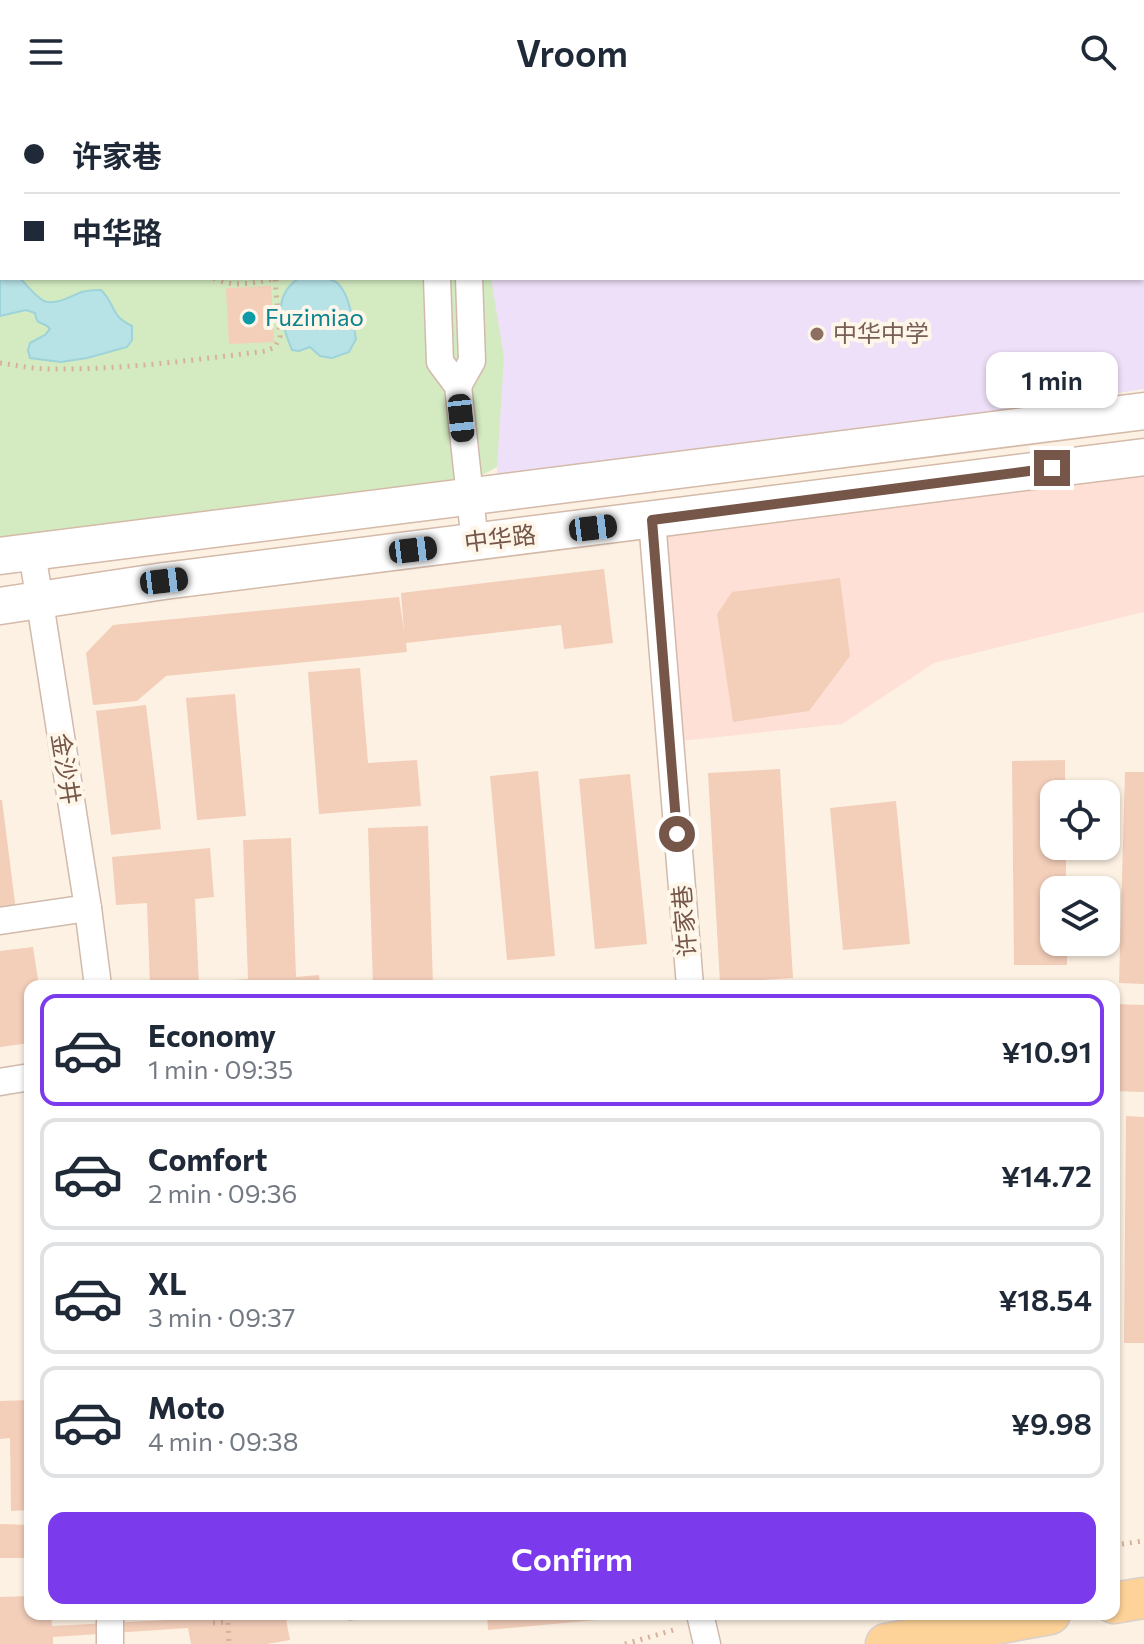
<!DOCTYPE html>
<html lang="en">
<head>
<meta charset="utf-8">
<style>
  :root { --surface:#fff; --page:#f2f2f3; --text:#1f2937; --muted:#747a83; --line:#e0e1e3; --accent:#7c3aed }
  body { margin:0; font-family:Commissioner,"Noto Sans SC",sans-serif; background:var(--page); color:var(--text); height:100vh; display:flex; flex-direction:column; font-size:30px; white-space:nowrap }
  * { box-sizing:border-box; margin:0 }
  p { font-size:26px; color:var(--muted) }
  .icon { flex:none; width:44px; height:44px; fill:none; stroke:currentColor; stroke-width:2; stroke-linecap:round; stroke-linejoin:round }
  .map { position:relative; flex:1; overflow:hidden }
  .sheet { position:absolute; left:24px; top:876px; width:1096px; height:640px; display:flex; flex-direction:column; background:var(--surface); border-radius:16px; box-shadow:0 2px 6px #0004 }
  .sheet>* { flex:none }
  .guide { position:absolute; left:0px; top:0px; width:1144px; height:176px; box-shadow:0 2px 6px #0004; display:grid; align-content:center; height:176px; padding:0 24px; background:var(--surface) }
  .buttons { position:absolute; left:1040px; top:676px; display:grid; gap:16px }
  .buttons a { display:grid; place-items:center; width:80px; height:80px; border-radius:16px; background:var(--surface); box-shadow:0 2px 6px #0004; font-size:40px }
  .end { position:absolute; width:36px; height:36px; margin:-18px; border:10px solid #765648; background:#fff; box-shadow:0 0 0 4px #fff }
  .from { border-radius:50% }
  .bubble { position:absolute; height:56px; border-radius:16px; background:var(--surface); box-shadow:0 2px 6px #0004; font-size:26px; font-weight:600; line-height:56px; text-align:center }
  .car { position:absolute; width:24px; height:48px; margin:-24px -12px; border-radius:10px; box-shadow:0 0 6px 2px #0007; background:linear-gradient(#222 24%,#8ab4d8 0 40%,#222 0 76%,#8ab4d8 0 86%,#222 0) }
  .guide b { display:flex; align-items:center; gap:28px; height:76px; font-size:30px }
  .guide b+b { border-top:2px solid var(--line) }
  .guide i { width:20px; height:20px; background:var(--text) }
  ul { padding:14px 0 0; list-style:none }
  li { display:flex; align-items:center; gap:24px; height:112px; margin:0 16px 12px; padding:0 8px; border:4px solid var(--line); border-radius:16px }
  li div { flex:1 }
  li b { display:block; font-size:30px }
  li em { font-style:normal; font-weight:600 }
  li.selected { border-color:var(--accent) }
  li>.icon { width:72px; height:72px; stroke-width:1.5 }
  .cta { display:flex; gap:16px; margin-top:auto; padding:16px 24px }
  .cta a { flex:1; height:92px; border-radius:16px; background:var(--accent); color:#fff; font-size:32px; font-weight:600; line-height:92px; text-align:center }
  header { display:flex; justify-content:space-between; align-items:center; height:104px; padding:0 24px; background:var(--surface); font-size:36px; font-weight:600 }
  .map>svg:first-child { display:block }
</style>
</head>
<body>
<header><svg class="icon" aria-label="menu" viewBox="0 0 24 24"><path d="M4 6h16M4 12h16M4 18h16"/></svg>Vroom<svg class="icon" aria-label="search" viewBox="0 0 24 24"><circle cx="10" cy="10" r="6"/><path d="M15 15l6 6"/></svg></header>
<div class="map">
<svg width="1144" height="1540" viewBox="0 0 1144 1540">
  <rect width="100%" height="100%" fill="#fdf1e3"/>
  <path fill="#fee0d6" d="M 1144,353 L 1144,508 L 934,559 L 842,620 L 670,638 L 652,416 Z"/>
  <path fill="#eee0f9" d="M 477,0 L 1144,0 L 1144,285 L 498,384 L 487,174 L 1142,174 L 1142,2 L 477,2 Z"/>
  <path fill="#d4ebc1" d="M 0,0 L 477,0 L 477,2 L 2,2 L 2,174 L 491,174 L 504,254 L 497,363 L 422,404 L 0,457 Z"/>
  <g fill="#b7e3e7" stroke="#9dd3d9" stroke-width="2">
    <path d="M 4,174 L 20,174 C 27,182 35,192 44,197 C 55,202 71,192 82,188 C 88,186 94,186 101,186 C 117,202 109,211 132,222 L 132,236 L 127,243 L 87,254 L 61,258 L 30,254 L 28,246 L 30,239 L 45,231 L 50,225 C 44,216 37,224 35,209 L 26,206 L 0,212 L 0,177 Z"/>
    <path d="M 299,174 C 309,174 323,172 332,176 C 349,182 353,218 356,235 L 349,248 L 332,254 L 320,252 L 310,243 L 299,247 L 292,246 C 281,219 271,193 299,174 Z"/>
  </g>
  <g fill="#f3ceb9">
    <path d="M 271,182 L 274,238 L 229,240 L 226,184 Z"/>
    <path d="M 604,465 L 613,539 L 564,545 L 561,521 L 406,539 L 407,548 L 166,572 L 137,597 L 93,601 L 86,549 L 113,521 L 399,493 L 404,527 L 401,489 Z"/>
    <path d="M 840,474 L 850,552 L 809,607 L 733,618 L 717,510 L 732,488 Z"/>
    <path d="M 360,564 L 368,659 L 417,656 L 421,702 L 319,710 L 308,568 Z"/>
    <path d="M 235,590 L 246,712 L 197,716 L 186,594 Z"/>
    <path d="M 146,601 L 161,725 L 111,731 L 96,607 Z"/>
    <path d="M 1065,656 L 1065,690 L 1054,690 L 1054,742 L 1066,742 L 1066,786 L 1054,786 L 1054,838 L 1067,838 L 1067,861 L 1014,861 L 1012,657 Z"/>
    <path d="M 780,665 L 793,874 L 720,879 L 708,669 Z"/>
    <path d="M 538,667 L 555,852 L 507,856 L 490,672 Z"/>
    <path d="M 1125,668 L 1144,668 L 1144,880 L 1119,879 Z"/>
    <path d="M 630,670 L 647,840 L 595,845 L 579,675 Z"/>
    <path d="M 0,696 L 2,696 L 16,807 L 0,808 Z"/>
    <path d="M 896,697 L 910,840 L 843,846 L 830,704 Z"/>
    <path d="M 428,722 L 433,882 L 373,882 L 368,724 Z"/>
    <path d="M 291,734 L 296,873 L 319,871 L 320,882 L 222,882 L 222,877 L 248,875 L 243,736 Z"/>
    <path d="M 210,744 L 214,793 L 195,795 L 199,882 L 150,882 L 147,799 L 116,801 L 112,753 Z"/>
    <path d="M 33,843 L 39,882 L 30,882 L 30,939 L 0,943 L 0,847 Z"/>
    <path d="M 1114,900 L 1144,901 L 1144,988 L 1114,987 Z"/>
    <path d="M 1126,1012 L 1144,1013 L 1144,1239 L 1124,1239 Z"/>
    <path d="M 30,1296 L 30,1406 L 11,1407 L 10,1334 L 0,1335 L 0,1297 Z"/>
    <path d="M 0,1420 L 30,1421 L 30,1454 L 0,1454 Z"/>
    <path d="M 30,1492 L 30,1510 L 51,1510 L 52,1522 L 186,1515 L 185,1510 L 285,1510 L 290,1536 L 267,1540 L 191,1540 L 188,1524 L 53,1533 L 53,1540 L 0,1540 L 0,1493 Z"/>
    <path d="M 347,1510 L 394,1510 L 395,1512 L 348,1517 Z"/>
    <path d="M 487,1510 L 639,1510 L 639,1512 L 488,1526 Z"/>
  </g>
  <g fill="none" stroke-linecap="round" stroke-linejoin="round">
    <defs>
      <g id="street">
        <path d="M 430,0 L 430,2"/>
        <path d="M 463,0 L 463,2"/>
        <path d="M 437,174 L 440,258 L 458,282 L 475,439"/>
        <path d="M 458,282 L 472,257 L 469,174"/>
        <path d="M 652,416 L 690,882"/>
        <path d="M 32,448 L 88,804 L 98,882"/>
        <path d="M 0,817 L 88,804"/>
        <path d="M 0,978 L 30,973"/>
        <path d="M 700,1510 L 707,1540"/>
        <path d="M 110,1540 L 110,1510"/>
      </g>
      <g id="secondary">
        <path d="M 0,452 L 1144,307"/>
        <path d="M 0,502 L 164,477 L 1144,353"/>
      </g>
      <g id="primary">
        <path d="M 1114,1499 L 1144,1494"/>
        <path d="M 886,1540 L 1050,1510"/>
      </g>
    </defs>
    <use href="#street" stroke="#d1baac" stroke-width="29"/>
    <use href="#secondary" stroke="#d4baa9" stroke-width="39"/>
    <use href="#primary" stroke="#d9d0cc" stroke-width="43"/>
    <g stroke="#d8b19d" stroke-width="5" stroke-dasharray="2 6" stroke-linecap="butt">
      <path d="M 162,0 L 162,2"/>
      <path d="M 391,0 L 391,2"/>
      <path d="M 171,2 L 178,0"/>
      <path d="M 0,172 L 2,171"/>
      <path d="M 214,174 C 234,185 258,178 279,174"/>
      <path d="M 0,259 C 16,261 33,265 49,265 C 121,266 194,256 266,247 L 275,243 L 280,233 L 275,175"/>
      <path d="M 1114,1441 L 1144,1437"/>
      <path d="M 213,1519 L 228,1518 L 229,1540"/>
      <path d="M 625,1540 L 677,1525"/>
    </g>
    <use href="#street" stroke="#fff" stroke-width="26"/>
    <use href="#secondary" stroke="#fff" stroke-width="36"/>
    <use href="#primary" stroke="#fed399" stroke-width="40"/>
  </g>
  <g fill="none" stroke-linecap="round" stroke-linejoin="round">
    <path stroke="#765648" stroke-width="10" d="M 677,730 L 652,416 L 1052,364"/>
  </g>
  <circle fill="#0f9aa8" stroke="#fff6ea" stroke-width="3" cx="249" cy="214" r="8"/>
  <circle fill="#8d6e63" stroke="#fff6ea" stroke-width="3" cx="817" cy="230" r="8"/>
  <g text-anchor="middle" stroke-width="8" stroke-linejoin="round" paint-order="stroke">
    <g font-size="24" fill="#0d838f" stroke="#fff6ea" text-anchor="start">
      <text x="265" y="222">Fuzimiao</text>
    </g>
    <g font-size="24" fill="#785e54" stroke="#fff6ea" text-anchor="start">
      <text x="833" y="238">中华中学</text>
    </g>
    <g font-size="24" fill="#765648" stroke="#fff6ea">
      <text transform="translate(500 435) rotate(-7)" y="8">中华路</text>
      <text transform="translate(65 665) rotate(81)" y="8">金沙井</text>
      <text transform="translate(685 817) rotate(-95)" y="8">许家巷</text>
    </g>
  </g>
</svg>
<div class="buttons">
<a><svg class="icon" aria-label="locate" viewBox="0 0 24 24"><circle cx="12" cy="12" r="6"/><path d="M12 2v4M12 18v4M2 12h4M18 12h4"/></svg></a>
<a><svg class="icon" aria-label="layers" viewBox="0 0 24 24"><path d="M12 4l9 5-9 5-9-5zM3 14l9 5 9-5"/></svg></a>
</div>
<i class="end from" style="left:677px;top:730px"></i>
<i class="end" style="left:1052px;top:364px"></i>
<div class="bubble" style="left:986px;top:248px;width:132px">1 min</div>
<i class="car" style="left:461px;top:314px;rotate:174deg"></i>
<i class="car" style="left:593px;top:424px;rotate:83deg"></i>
<i class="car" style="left:413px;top:446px;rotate:83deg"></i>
<i class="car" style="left:164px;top:477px;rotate:83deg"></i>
<div class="guide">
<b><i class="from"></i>许家巷</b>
<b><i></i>中华路</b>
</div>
<section class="sheet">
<ul>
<li class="selected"><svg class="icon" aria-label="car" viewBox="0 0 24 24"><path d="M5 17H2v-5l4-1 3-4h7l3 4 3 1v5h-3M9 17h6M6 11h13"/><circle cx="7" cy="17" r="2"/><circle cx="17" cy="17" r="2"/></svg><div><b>Economy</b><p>1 min · 09:35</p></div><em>¥10.91</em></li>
<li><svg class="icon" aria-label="car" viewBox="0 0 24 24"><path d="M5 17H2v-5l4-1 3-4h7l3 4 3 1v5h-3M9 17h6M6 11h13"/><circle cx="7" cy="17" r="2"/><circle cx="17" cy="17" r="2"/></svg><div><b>Comfort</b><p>2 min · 09:36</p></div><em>¥14.72</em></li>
<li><svg class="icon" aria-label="car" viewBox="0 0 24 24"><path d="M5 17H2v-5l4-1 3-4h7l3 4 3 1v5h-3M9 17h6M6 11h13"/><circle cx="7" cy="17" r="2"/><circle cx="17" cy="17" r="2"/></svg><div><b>XL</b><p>3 min · 09:37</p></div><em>¥18.54</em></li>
<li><svg class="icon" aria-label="car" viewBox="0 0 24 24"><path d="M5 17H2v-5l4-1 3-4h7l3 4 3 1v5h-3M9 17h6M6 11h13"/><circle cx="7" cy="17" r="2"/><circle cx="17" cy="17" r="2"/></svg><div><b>Moto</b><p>4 min · 09:38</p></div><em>¥9.98</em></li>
</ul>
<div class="cta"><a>Confirm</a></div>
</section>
</div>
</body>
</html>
